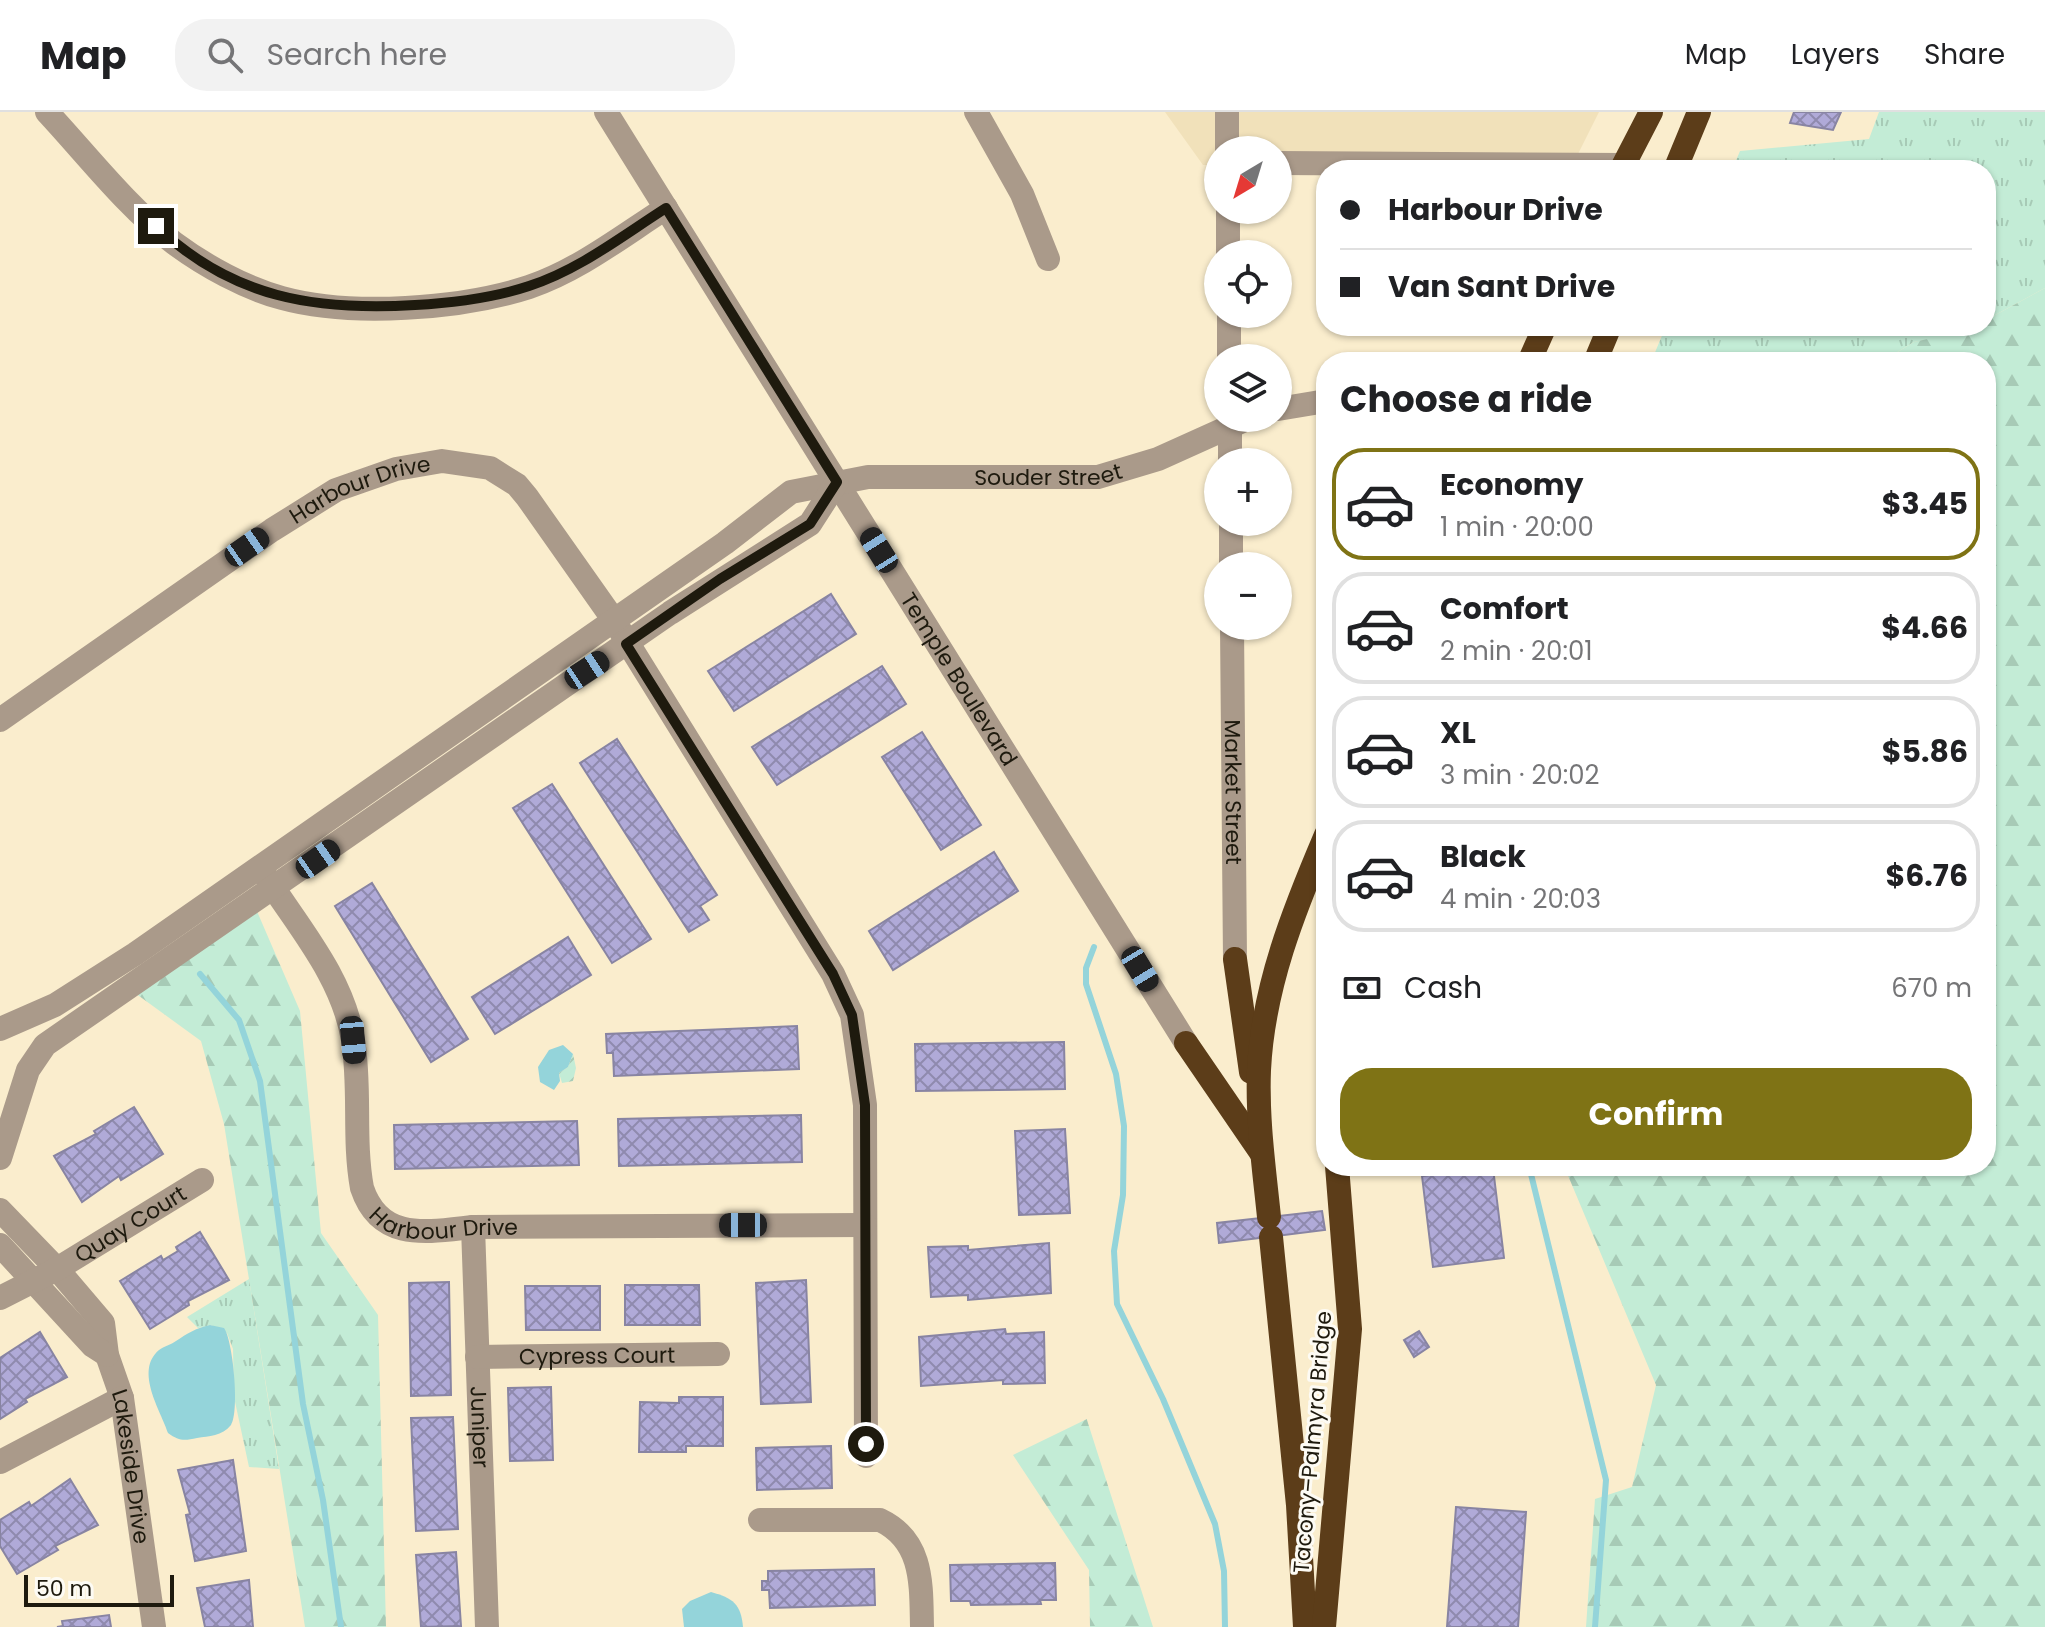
<!DOCTYPE html>
<html lang="en">
<head>
<meta charset="utf-8">
<style>
  :root { --surface:#fff; --page:#f2f2f2; --text:#202124; --muted:#757577; --line:#e0e0e0; --accent:#7f7315 }
  body { margin:0; font-family:Poppins,sans-serif; background:var(--page); color:var(--text); height:100vh; display:flex; flex-direction:column; font-size:30px; white-space:nowrap }
  * { box-sizing:border-box; margin:0 }
  p { font-size:26px; color:var(--muted) }
  .icon { flex:none; width:44px; height:44px; fill:none; stroke:currentColor; stroke-width:2; stroke-linecap:round; stroke-linejoin:round }
  .map { position:relative; flex:1; overflow:hidden }
  .sheet { position:absolute; left:1316px; top:240px; width:680px; height:824px; display:flex; flex-direction:column; background:var(--surface); border-radius:32px; box-shadow:0 2px 6px #0004 }
  .sheet>* { flex:none }
  .hud { position:absolute; left:1316px; top:48px; width:680px; height:176px; border-radius:32px; box-shadow:0 2px 6px #0004; display:grid; align-content:center; height:176px; padding:0 24px; background:var(--surface) }
  .needle { width:52px; rotate:218deg }
  .controls { position:absolute; left:1204px; top:24px; display:grid; gap:16px }
  .controls a { display:grid; place-items:center; width:88px; height:88px; border-radius:50%; background:var(--surface); box-shadow:0 2px 6px #0004; font-size:40px }
  .scale { position:absolute; left:24px; bottom:20px; width:150px; box-sizing:border-box; padding-left:8px; border:4px solid #1e1a0e; border-top:0; font-size:22px; line-height:28px; white-space:nowrap; color:#1e1a0e; -webkit-text-stroke:6px #fdfbf4; paint-order:stroke }
  .end { position:absolute; width:36px; height:36px; margin:-18px; border:10px solid #1e1a0e; background:#fff; box-shadow:0 0 0 4px #fff }
  .from { border-radius:50% }
  .car { position:absolute; width:24px; height:48px; margin:-24px -12px; border-radius:10px; box-shadow:0 0 6px 2px #0007; background:linear-gradient(#222 24%,#8ab4d8 0 40%,#222 0 76%,#8ab4d8 0 86%,#222 0) }
  .hud b { display:flex; align-items:center; gap:28px; height:76px; font-size:30px }
  .hud b+b { border-top:2px solid var(--line) }
  .hud i { width:20px; height:20px; background:var(--text) }
  ul { padding:0; list-style:none }
  li { display:flex; align-items:center; gap:24px; height:112px; margin:0 16px 12px; padding:0 8px; border:4px solid var(--line); border-radius:32px }
  li div { flex:1 }
  li b { display:block; font-size:30px }
  li em { font-style:normal; font-weight:700 }
  li.selected { border-color:var(--accent) }
  li>.icon { width:72px; height:72px; stroke-width:1.5 }
  h2 { padding:0 24px; font-size:36px; line-height:96px }
  .pay { display:flex; align-items:center; gap:20px; height:88px; padding:0 24px; font-size:30px }
  .pay p { margin-inline-start:auto }
  .action { display:flex; gap:16px; margin-top:auto; padding:16px 24px }
  .action a { flex:1; height:92px; border-radius:32px; background:var(--accent); color:#fff; font-size:32px; font-weight:700; line-height:92px; text-align:center }
  header { display:flex; align-items:center; gap:48px; box-sizing:border-box; height:112px; padding:0 40px; background:var(--surface); border-bottom:2px solid var(--line) }
  header strong { font-size:38px }
  nav { display:flex; gap:44px; margin-inline-start:auto; font-size:28px }
  .search { width:560px; height:72px; background:var(--page); display:flex; align-items:center; gap:20px; box-sizing:border-box; padding:0 28px; border-radius:32px; color:var(--muted); font-size:30px }
  .map>svg:first-child { display:block }
</style>
</head>
<body>
<header>
<strong>Map</strong>
<div class="search"><svg class="icon" aria-label="search" viewBox="0 0 24 24"><circle cx="10" cy="10" r="6"/><path d="M15 15l6 6"/></svg>Search here</div>
<nav><a>Map</a><a>Layers</a><a>Share</a></nav>
</header>
<div class="map">
<svg width="2045" height="1515" viewBox="0 0 2045 1515">
  <defs>
    <pattern id="grass-tufts" width="24" height="20" patternUnits="userSpaceOnUse" patternTransform="scale(2)"><rect width="24" height="20" fill="#c3ecd6"/><path d="M3 7l-1-3M5 7V3M7 7l1-3M15 17l-1-3M17 17v-4M19 17l1-3" fill="none" stroke="#a7cab6"/></pattern>
    <pattern id="forest-firs" width="22" height="20" patternUnits="userSpaceOnUse" patternTransform="scale(2)"><rect width="22" height="20" fill="#c3ecd6"/><path d="M5 1l3.5 6h-7zM16 11l3.5 6h-7z" fill="#a7cab6"/></pattern>
    <pattern id="garden-furrows" width="10" height="10" patternUnits="userSpaceOnUse" patternTransform="scale(2)"><rect width="10" height="10" fill="#c3ecd6"/><path d="M-1 1l2-2M0 10L10 0M9 11l2-2" fill="none" stroke="#a7cab6"/></pattern>
    <pattern id="building-cross-hatch" width="8" height="8" patternUnits="userSpaceOnUse" patternTransform="scale(2)"><rect width="8" height="8" fill="#b0aad8"/><path d="M0 0l8 8M0 8l8-8" fill="none" stroke="#8f8aae"/></pattern>
  </defs>
  <rect width="100%" height="100%" fill="#faedcd"/>
  <path fill="#f1e1ba" d="M 1165,0 L 1599,0 L 1576,46 L 1278,52 L 1278,38 L 1218,38 L 1218,53 L 1203,53 Z"/>
  <g fill="url(#grass-tufts)">
    <path d="M 1879,0 L 2045,0 L 2045,176 L 1986,208 L 1986,58 L 1732,58 L 1740,39 L 1869,27 Z"/>
    <path d="M 1666,214 L 1976,214 L 1961,222 L 1914,230 L 1881,250 L 1651,250 Z"/>
    <path d="M 249,1167 L 279,1357 L 249,1355 L 234,1285 L 233,1237 L 227,1221 L 211,1213 L 198,1216 L 187,1205 Z"/>
  </g>
  <g fill="url(#forest-firs)">
    <path d="M 2045,176 L 2045,1515 L 1586,1515 L 1595,1387 L 1632,1375 L 1656,1273 L 1564,1054 L 1986,1054 L 1986,250 L 1881,250 L 1914,230 L 1986,214 L 1986,208 Z"/>
    <path d="M 256,797 L 300,899 L 321,1121 L 378,1203 L 386,1515 L 305,1515 L 224,1012 L 201,929 L 135,881 Z"/>
    <path d="M 1087,1307 L 1087,1308 L 1153,1515 L 1090,1515 L 1089,1458 L 1013,1343 Z"/>
  </g>
  <path fill="url(#garden-furrows)" d="M 573,942 L 576,956 L 573,969 L 562,971 L 559,961 L 568,955 Z"/>
  <g fill="#94d4da">
    <path d="M 563,933 L 573,942 L 568,955 L 559,961 L 560,969 L 554,978 L 540,970 L 538,955 L 549,938 Z"/>
    <path d="M 210,1213 L 224,1216 C 233,1228 240,1300 231,1313 C 222,1324 209,1324 197,1326 C 184,1329 179,1329 168,1321 C 161,1299 134,1259 159,1238 C 164,1234 171,1233 176,1229 C 188,1221 196,1216 210,1213 Z"/>
    <path d="M 711,1480 C 733,1486 741,1492 743,1515 L 684,1515 L 682,1497 L 690,1489 Z"/>
  </g>
  <g fill="none" stroke-linecap="round" stroke-linejoin="round">
    <g stroke="#94d4da" stroke-width="6">
      <path d="M 1094,835 L 1086,856 L 1086,872 L 1116,962 L 1124,1014 L 1123,1083 L 1114,1139 L 1117,1192 L 1163,1287 L 1215,1412 L 1224,1459 L 1225,1515"/>
      <path d="M 200,862 L 239,908 L 260,969 L 303,1292 L 323,1388 L 341,1515"/>
      <path d="M 1529,1054 L 1606,1368 L 1595,1515"/>
    </g>
  </g>
  <g fill="url(#building-cross-hatch)" stroke="#8884a2" stroke-width="2">
    <path d="M 1794,0 L 1841,0 L 1833,18 L 1790,11 Z"/>
    <path d="M 831,482 L 856,522 L 734,599 L 708,559 Z"/>
    <path d="M 882,554 L 906,592 L 777,673 L 752,635 Z"/>
    <path d="M 922,620 L 981,713 L 941,738 L 882,645 Z"/>
    <path d="M 617,627 L 717,783 L 700,794 L 709,808 L 689,820 L 580,651 Z"/>
    <path d="M 552,672 L 651,827 L 612,851 L 513,696 Z"/>
    <path d="M 994,740 L 1018,779 L 893,858 L 869,819 Z"/>
    <path d="M 372,771 L 468,927 L 431,950 L 335,794 Z"/>
    <path d="M 568,825 L 591,863 L 495,922 L 472,885 Z"/>
    <path d="M 797,914 L 799,957 L 614,964 L 613,941 L 607,941 L 606,922 Z"/>
    <path d="M 1064,930 L 1065,977 L 916,979 L 915,932 Z"/>
    <path d="M 134,995 L 163,1042 L 121,1068 L 119,1064 L 82,1090 L 54,1044 L 96,1022 L 94,1019 Z"/>
    <path d="M 801,1003 L 802,1050 L 619,1054 L 618,1007 Z"/>
    <path d="M 577,1009 L 579,1053 L 395,1057 L 394,1013 Z"/>
    <path d="M 1065,1017 L 1070,1101 L 1019,1103 L 1015,1019 Z"/>
    <path d="M 1493,1056 L 1504,1146 L 1433,1155 L 1422,1064 Z"/>
    <path d="M 1322,1099 L 1325,1118 L 1219,1131 L 1217,1111 Z"/>
    <path d="M 200,1120 L 229,1168 L 188,1189 L 189,1193 L 150,1217 L 120,1169 L 161,1144 L 163,1148 L 178,1139 L 176,1135 Z"/>
    <path d="M 1049,1131 L 1051,1181 L 968,1188 L 968,1183 L 931,1185 L 928,1135 L 968,1134 L 968,1138 Z"/>
    <path d="M 806,1168 L 811,1290 L 761,1292 L 756,1171 Z"/>
    <path d="M 449,1170 L 451,1283 L 411,1284 L 409,1171 Z"/>
    <path d="M 625,1173 L 699,1173 L 700,1213 L 625,1213 Z"/>
    <path d="M 525,1174 L 600,1174 L 600,1218 L 526,1218 Z"/>
    <path d="M 1005,1217 L 1006,1222 L 1044,1220 L 1045,1271 L 1003,1272 L 1003,1268 L 921,1274 L 919,1225 Z"/>
    <path d="M 1419,1219 L 1429,1235 L 1414,1245 L 1404,1228 Z"/>
    <path d="M 40,1220 L 67,1265 L 25,1287 L 27,1290 L 0,1307 L 0,1246 Z"/>
    <path d="M 551,1275 L 553,1348 L 510,1349 L 508,1276 Z"/>
    <path d="M 679,1285 L 723,1285 L 723,1334 L 686,1334 L 686,1340 L 639,1340 L 640,1290 L 679,1291 Z"/>
    <path d="M 453,1305 L 458,1417 L 416,1419 L 411,1306 Z"/>
    <path d="M 831,1334 L 832,1376 L 757,1378 L 756,1336 Z"/>
    <path d="M 233,1348 L 246,1439 L 195,1449 L 186,1403 L 190,1402 L 178,1358 Z"/>
    <path d="M 70,1367 L 98,1413 L 55,1434 L 58,1438 L 17,1462 L 0,1434 L 0,1408 L 29,1390 L 31,1394 Z"/>
    <path d="M 1456,1395 L 1526,1400 L 1518,1515 L 1447,1515 Z"/>
    <path d="M 456,1440 L 461,1514 L 421,1515 L 416,1443 Z"/>
    <path d="M 1055,1451 L 1056,1488 L 1040,1488 L 1041,1492 L 971,1493 L 970,1489 L 951,1489 L 950,1453 Z"/>
    <path d="M 874,1457 L 875,1493 L 770,1496 L 769,1478 L 762,1478 L 762,1469 L 768,1469 L 768,1459 Z"/>
    <path d="M 249,1468 L 253,1515 L 205,1515 L 197,1476 Z"/>
    <path d="M 109,1503 L 111,1515 L 57,1515 L 63,1514 L 62,1509 Z"/>
  </g>
  <g fill="none" stroke-linecap="round" stroke-linejoin="round">
    <g stroke="#aa9a8a" stroke-width="24">
      <path d="M 47,0 C 87,43 127,95 174,131 C 205,154 245,176 282,186 C 351,205 461,197 529,175 C 579,158 622,124 666,96"/>
      <path id="s1" d="M 606,0 L 1186,931"/>
      <path d="M 976,0 L 1022,82 L 1048,147"/>
      <path d="M 1227,0 L 1227,38"/>
      <path d="M 1278,51 L 1624,53"/>
      <path d="M 1228,98 L 1228,142"/>
      <path d="M 1229,202 L 1229,246"/>
      <path d="M 1278,297 L 1326,289"/>
      <path d="M 1230,306 L 1230,350"/>
      <path d="M 1231,410 L 1231,454"/>
      <path id="s2" d="M 1232,514 L 1235,847"/>
      <path id="s3" d="M 0,608 L 272,418 L 336,378 L 396,357 L 442,349 L 490,356 L 517,373 L 527,385 L 613,507 L 833,862 L 852,903 L 865,993 L 866,1344"/>
      <path id="s4" d="M 267,766 C 300,817 343,866 353,928 C 361,977 353,1027 362,1076 C 380,1130 427,1120 473,1115 L 865,1113"/>
      <path id="s5" d="M 0,917 L 55,893 L 135,842 L 725,431 L 791,380 L 868,365 L 1098,365 L 1158,347 L 1249,306"/>
      <path d="M 0,1046 L 28,958 L 45,933 L 670,501 L 810,412 L 837,370"/>
      <path id="s6" d="M 0,1098 L 57,1157 L 103,1211 L 107,1243 L 122,1286 L 154,1515"/>
      <path id="s7" d="M 473,1115 L 487,1515"/>
      <path d="M 0,1133 L 93,1234 L 107,1243"/>
      <path id="s8" d="M 0,1186 L 57,1157 L 202,1068"/>
      <path id="s9" d="M 477,1245 L 718,1242"/>
      <path d="M 0,1350 L 122,1286"/>
      <path d="M 760,1408 L 880,1408 C 924,1429 921,1473 922,1515"/>
    </g>
    <g stroke="#5c3d19" stroke-width="24">
      <path d="M 1621,58 L 1651,0"/>
      <path d="M 1675,58 L 1699,0"/>
      <path d="M 1529,250 L 1545,214"/>
      <path d="M 1595,250 L 1610,214"/>
      <path d="M 1235,847 L 1251,960"/>
      <path d="M 1186,931 L 1262,1042"/>
      <path d="M 1269,1105 C 1264,1056 1257,1007 1259,958 C 1263,875 1294,798 1326,723"/>
      <path d="M 1271,1125 L 1298,1393 L 1305,1515"/>
      <path d="M 1324,1515 L 1350,1217 L 1337,1054"/>
    </g>
  </g>
  <g fill="none" stroke-linecap="round" stroke-linejoin="round">
    <path stroke="#1e1a0e" stroke-width="10" d="M 156,114 C 232,186 315,199 415,193 C 452,191 493,186 529,174 C 579,158 622,124 666,96 L 837,370 L 810,412 L 720,467 L 626,532 L 833,862 L 852,903 L 865,993 L 866,1332"/>
  </g>
  <g text-anchor="middle" stroke-width="6" stroke-linejoin="round" paint-order="stroke">
    <g font-size="22" fill="#1e1a0e" stroke="#fdfbf4">
      <text dy="8" stroke="none"><textPath href="#s5" startOffset="1216">Souder Street</textPath></text>
      <text dy="8" stroke="none"><textPath href="#s3" startOffset="430">Harbour Drive</textPath></text>
      <text dy="8" stroke="none"><textPath href="#s1" startOffset="668">Temple Boulevard</textPath></text>
      <text dy="8" stroke="none"><textPath href="#s2" startOffset="166">Market Street</textPath></text>
      <text dy="8" stroke="none"><textPath href="#s4" startOffset="434">Harbour Drive</textPath></text>
      <text dy="8" stroke="none"><textPath href="#s8" startOffset="150">Quay Court</textPath></text>
      <text dy="8" stroke="none"><textPath href="#s9" startOffset="120">Cypress Court</textPath></text>
      <text dy="8" stroke="none"><textPath href="#s7" startOffset="200">Juniper</textPath></text>
      <text transform="translate(1312 1330) rotate(-85)" y="8">Tacony–Palmyra Bridge</text>
      <text dy="8" stroke="none"><textPath href="#s6" startOffset="300">Lakeside Drive</textPath></text>
    </g>
  </g>
</svg>
<div class="controls">
<a><svg class="needle" viewBox="-14 -14 28 28"><path d="M0-13l5 13h-10z" fill="#e53935"/><path d="M0 13l5-13h-10z" fill="#757577"/></svg></a>
<a><svg class="icon" aria-label="locate" viewBox="0 0 24 24"><circle cx="12" cy="12" r="6"/><path d="M12 2v4M12 18v4M2 12h4M18 12h4"/></svg></a>
<a><svg class="icon" aria-label="layers" viewBox="0 0 24 24"><path d="M12 4l9 5-9 5-9-5zM3 14l9 5 9-5"/></svg></a>
<a>+</a>
<a>−</a>
</div>
<div class="scale">50 m</div>
<i class="end from" style="left:866px;top:1332px"></i>
<i class="end" style="left:156px;top:114px"></i>
<i class="car" style="left:247px;top:435px;rotate:55deg"></i>
<i class="car" style="left:879px;top:438px;rotate:328deg"></i>
<i class="car" style="left:587px;top:558px;rotate:57deg"></i>
<i class="car" style="left:318px;top:747px;rotate:55deg"></i>
<i class="car" style="left:1140px;top:857px;rotate:149deg"></i>
<i class="car" style="left:353px;top:928px;rotate:175deg"></i>
<i class="car" style="left:743px;top:1113px;rotate:270deg"></i>
<div class="hud">
<b><i class="from"></i>Harbour Drive</b>
<b><i></i>Van Sant Drive</b>
</div>
<section class="sheet">
<h2>Choose a ride</h2>
<ul>
<li class="selected"><svg class="icon" aria-label="car" viewBox="0 0 24 24"><path d="M5 17H2v-5l4-1 3-4h7l3 4 3 1v5h-3M9 17h6M6 11h13"/><circle cx="7" cy="17" r="2"/><circle cx="17" cy="17" r="2"/></svg><div><b>Economy</b><p>1 min · 20:00</p></div><em>$3.45</em></li>
<li><svg class="icon" aria-label="car" viewBox="0 0 24 24"><path d="M5 17H2v-5l4-1 3-4h7l3 4 3 1v5h-3M9 17h6M6 11h13"/><circle cx="7" cy="17" r="2"/><circle cx="17" cy="17" r="2"/></svg><div><b>Comfort</b><p>2 min · 20:01</p></div><em>$4.66</em></li>
<li><svg class="icon" aria-label="car" viewBox="0 0 24 24"><path d="M5 17H2v-5l4-1 3-4h7l3 4 3 1v5h-3M9 17h6M6 11h13"/><circle cx="7" cy="17" r="2"/><circle cx="17" cy="17" r="2"/></svg><div><b>XL</b><p>3 min · 20:02</p></div><em>$5.86</em></li>
<li><svg class="icon" aria-label="car" viewBox="0 0 24 24"><path d="M5 17H2v-5l4-1 3-4h7l3 4 3 1v5h-3M9 17h6M6 11h13"/><circle cx="7" cy="17" r="2"/><circle cx="17" cy="17" r="2"/></svg><div><b>Black</b><p>4 min · 20:03</p></div><em>$6.76</em></li>
</ul>
<div class="pay"><svg class="icon" aria-label="cash" viewBox="0 0 24 24"><path d="M3 7h18v10H3z"/><circle cx="12" cy="12" r="2"/></svg>Cash<p>670 m</p></div>
<div class="action"><a>Confirm</a></div>
</section>
</div>
</body>
</html>
